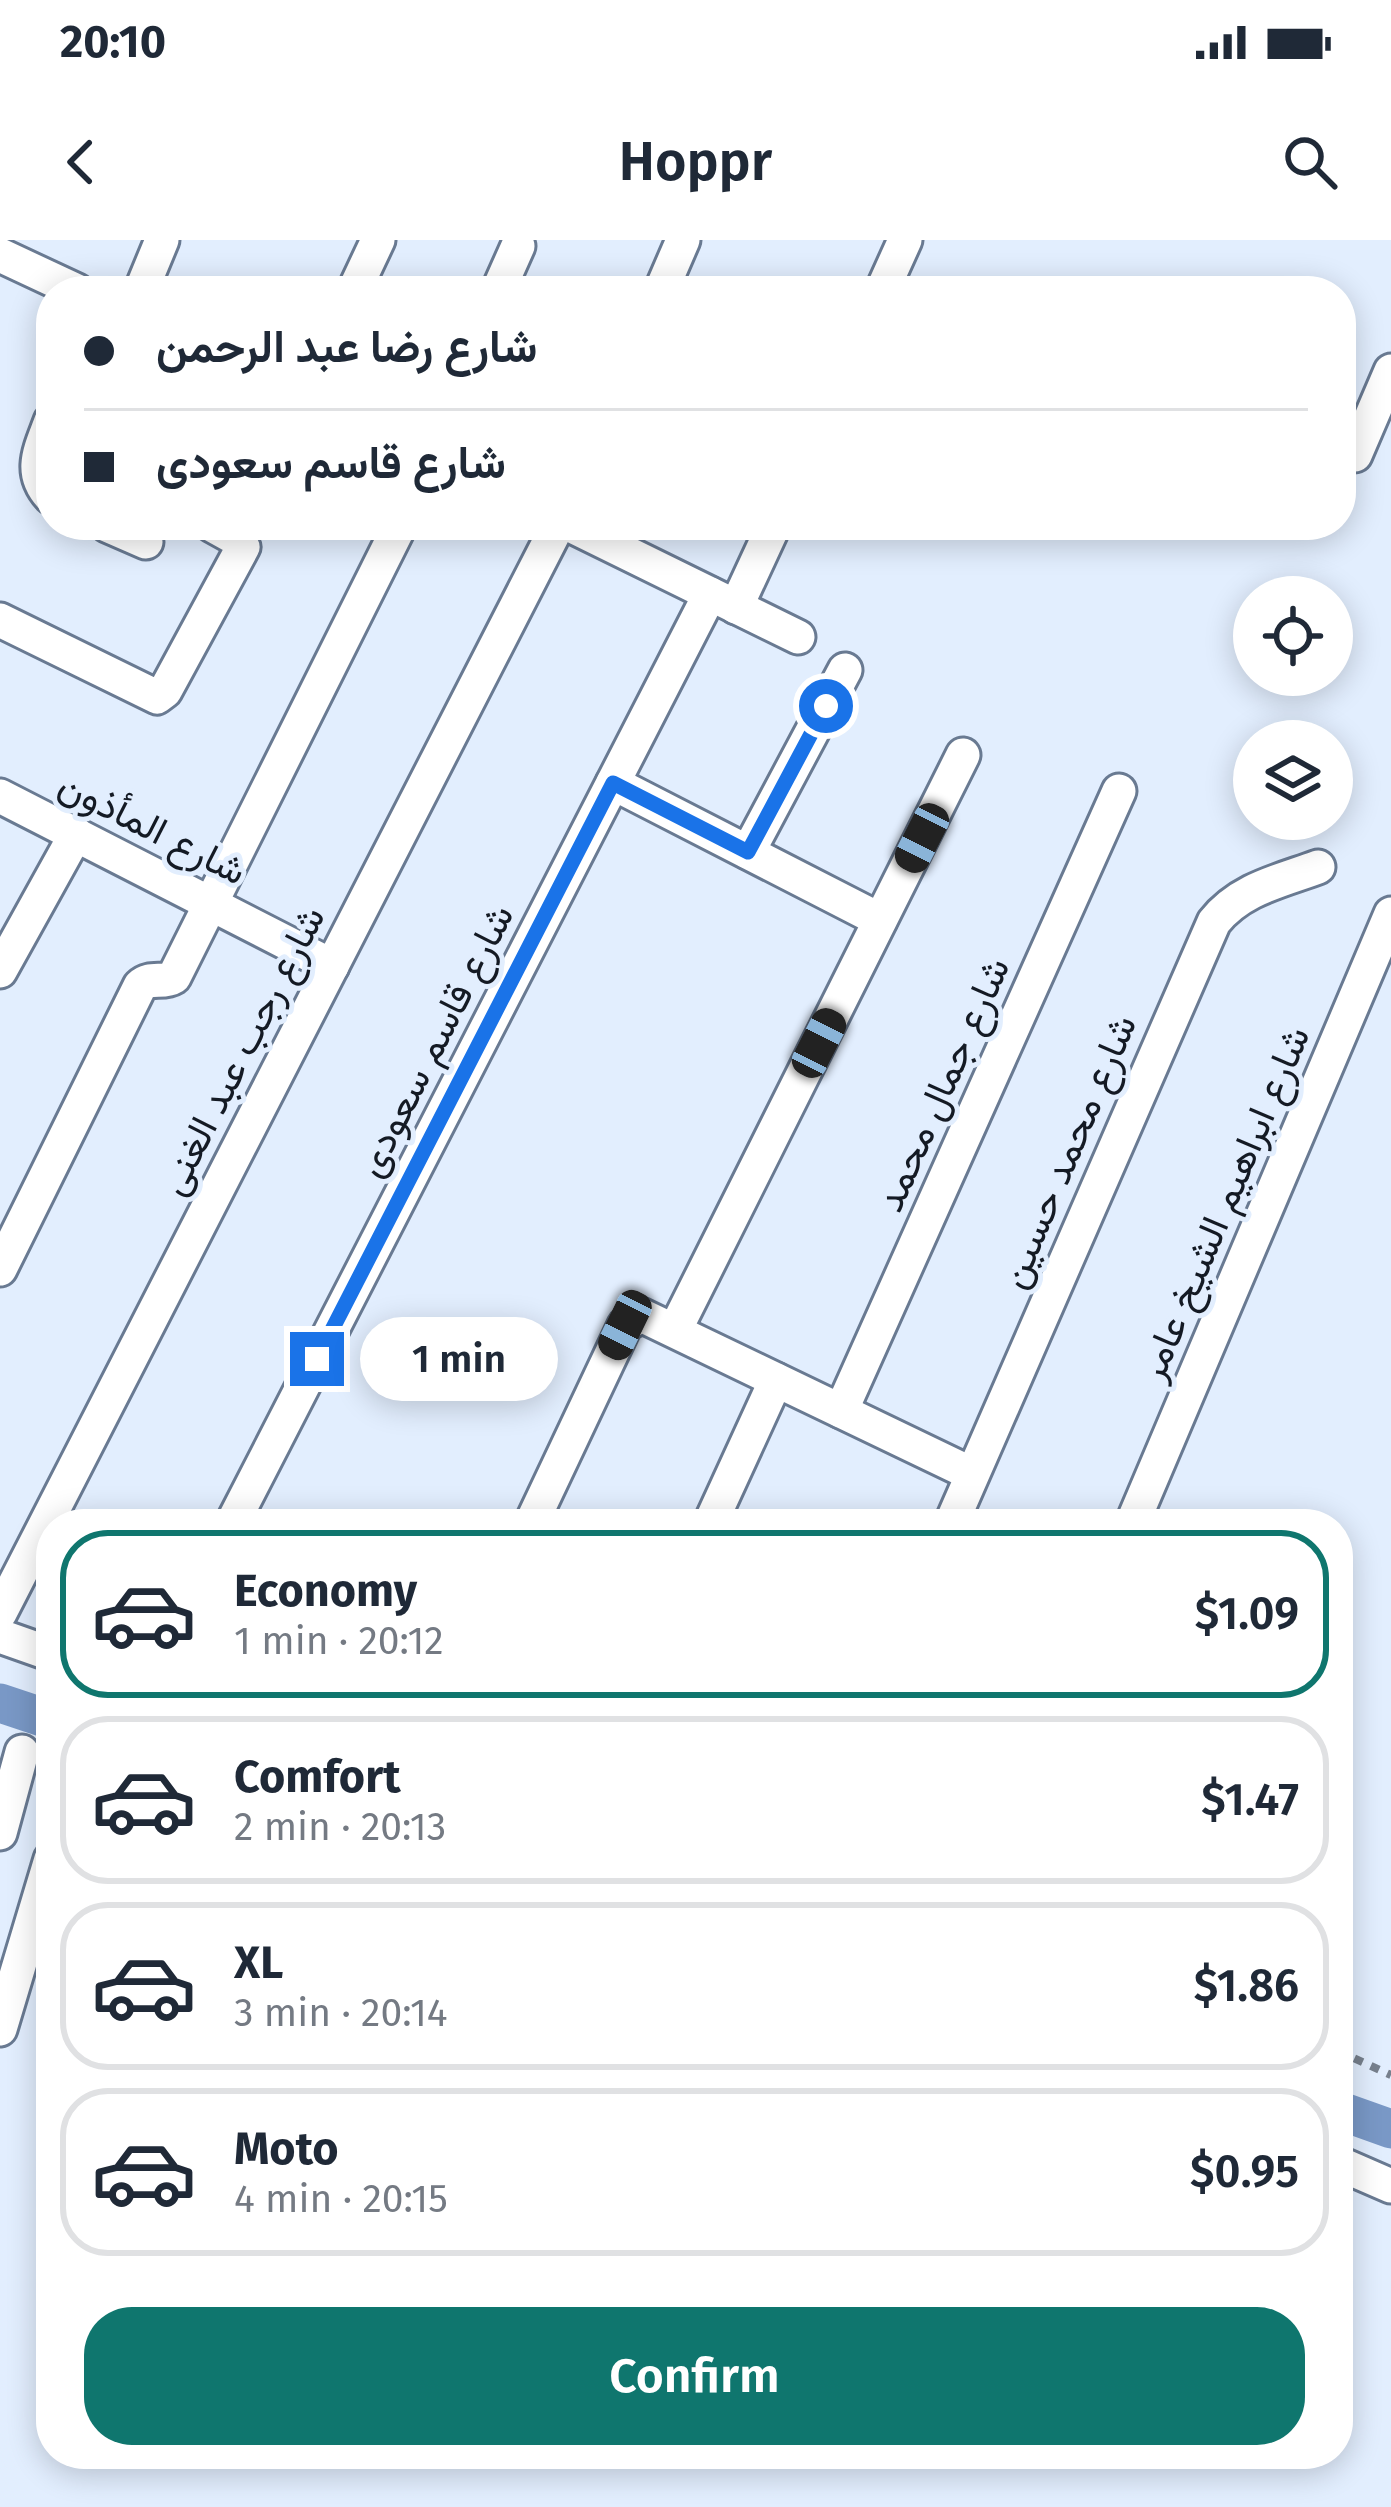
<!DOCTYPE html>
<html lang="en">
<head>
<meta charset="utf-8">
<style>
  :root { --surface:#fff; --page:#f6f6f7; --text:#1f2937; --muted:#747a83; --line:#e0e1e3; --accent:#0f766e }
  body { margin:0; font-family:"Fira Sans",Vazirmatn,sans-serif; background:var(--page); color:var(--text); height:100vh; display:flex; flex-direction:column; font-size:45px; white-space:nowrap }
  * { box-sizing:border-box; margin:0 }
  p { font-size:39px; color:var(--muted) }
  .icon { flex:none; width:66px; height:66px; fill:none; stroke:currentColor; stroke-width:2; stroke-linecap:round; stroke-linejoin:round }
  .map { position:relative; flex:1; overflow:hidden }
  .side { position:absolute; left:36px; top:1269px; width:1317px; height:960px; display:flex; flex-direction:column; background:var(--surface); border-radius:48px; box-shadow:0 6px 30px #0003 }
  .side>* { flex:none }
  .hud { position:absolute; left:36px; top:36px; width:1320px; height:264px; border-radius:48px; box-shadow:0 6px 30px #0003; display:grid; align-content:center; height:264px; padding:0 48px; background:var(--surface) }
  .fabs { position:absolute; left:1233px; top:336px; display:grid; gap:24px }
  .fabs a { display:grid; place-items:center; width:120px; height:120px; border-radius:50%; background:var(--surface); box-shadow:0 6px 30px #0003; font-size:60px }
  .end { position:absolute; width:54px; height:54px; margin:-27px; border:15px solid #1a73e8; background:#fff; box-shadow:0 0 0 6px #fff }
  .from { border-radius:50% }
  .bubble { position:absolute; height:84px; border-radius:42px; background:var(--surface); box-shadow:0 6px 30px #0003; font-size:39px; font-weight:600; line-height:84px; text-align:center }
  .car { position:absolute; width:36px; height:72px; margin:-36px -18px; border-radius:15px; box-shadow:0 0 9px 3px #0007; background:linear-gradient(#222 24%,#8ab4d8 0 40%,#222 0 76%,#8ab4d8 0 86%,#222 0) }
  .hud b { display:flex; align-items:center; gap:42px; height:114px; font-size:45px }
  .hud b+b { border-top:3px solid var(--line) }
  .hud i { width:30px; height:30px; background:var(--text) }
  ul { padding:21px 0 0; list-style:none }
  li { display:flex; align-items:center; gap:36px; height:168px; margin:0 24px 18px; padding:0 24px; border:6px solid var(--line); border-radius:48px }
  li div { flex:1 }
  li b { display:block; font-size:45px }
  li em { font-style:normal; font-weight:600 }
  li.active { border-color:var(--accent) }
  li>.icon { width:108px; height:108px; stroke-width:1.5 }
  .primary-button { display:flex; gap:24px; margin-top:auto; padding:24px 48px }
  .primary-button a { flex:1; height:138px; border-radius:48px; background:var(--accent); color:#fff; font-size:48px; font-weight:600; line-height:138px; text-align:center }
  .status { display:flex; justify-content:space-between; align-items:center; height:84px; padding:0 60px; background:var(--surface); direction:ltr }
  .status svg { height:33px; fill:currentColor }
  header { display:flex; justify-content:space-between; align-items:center; height:156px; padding:0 48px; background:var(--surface); font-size:54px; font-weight:600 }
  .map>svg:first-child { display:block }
</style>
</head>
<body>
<div class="status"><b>20:10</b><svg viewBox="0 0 49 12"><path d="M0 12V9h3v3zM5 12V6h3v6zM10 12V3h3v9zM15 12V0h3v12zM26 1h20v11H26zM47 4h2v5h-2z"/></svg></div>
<header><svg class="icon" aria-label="back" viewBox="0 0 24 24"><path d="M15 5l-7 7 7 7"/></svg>Hoppr<svg class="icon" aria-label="search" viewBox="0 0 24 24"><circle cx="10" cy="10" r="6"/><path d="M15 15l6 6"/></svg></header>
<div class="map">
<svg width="1391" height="2267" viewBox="0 0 1391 2267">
  <rect width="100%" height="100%" fill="#e2eefe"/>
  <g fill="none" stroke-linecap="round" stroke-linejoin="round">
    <g stroke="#7998c6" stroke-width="39">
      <path d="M 0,1463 L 51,1480"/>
      <path d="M 1338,1870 L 1391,1889"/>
    </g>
    <defs>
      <g id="minor">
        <path d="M 0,15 L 77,51"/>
        <path d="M 141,51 L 162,0"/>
        <path d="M 354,51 L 378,0"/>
        <path d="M 498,51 L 518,6"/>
        <path d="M 661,51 L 683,0"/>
        <path d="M 882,51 L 905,0"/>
        <path d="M 51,181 C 40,211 28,232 51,257"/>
        <path d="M 1355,215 L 1391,131"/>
        <path d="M 107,285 L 146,302"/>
        <path d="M 570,285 L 798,397"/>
        <path d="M 736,367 L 774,285"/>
        <path d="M 0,380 L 157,457 L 165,451 L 243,307 L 239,300 L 212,285"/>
        <path d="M 613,543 L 880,680"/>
        <path d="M 0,556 L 332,726"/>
        <path d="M 748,612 L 845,430"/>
        <path d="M 0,731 L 76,594"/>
        <path d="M 0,1029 L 140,746 C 150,736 163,744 174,737 L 400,285"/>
        <path d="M 675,1090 L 963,515"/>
        <path d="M 841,1171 L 1119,551"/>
        <path d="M 232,1284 L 710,354"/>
        <path d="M 531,1284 L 625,1085 L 641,1075 L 972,1234"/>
        <path d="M 710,1284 L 776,1140"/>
        <path d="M 951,1284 L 1214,682 C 1240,649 1280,641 1318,627"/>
        <path d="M 1132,1284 L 1391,674"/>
        <path d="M 0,1373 L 558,285"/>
        <path d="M 0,1396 L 51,1414"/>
        <path d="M 0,1593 L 22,1512"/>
        <path d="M 0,1789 L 51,1619"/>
        <path d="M 1338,1923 L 1391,1946"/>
      </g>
    </defs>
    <use href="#minor" stroke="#697a92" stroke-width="39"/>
    <path stroke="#77808d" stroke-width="8" stroke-dasharray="9 9" stroke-linecap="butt" d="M 1338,1811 L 1391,1835"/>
    <use href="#minor" stroke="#fff" stroke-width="33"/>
  </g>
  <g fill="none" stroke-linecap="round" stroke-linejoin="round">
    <path stroke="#1a73e8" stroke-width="15" d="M 317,1119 L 613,543 L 748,612 L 826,466"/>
  </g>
  <g text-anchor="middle" stroke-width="10" stroke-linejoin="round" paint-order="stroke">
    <g font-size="39" fill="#141a24" stroke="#e2eefe">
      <text transform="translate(153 587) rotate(27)" y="14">شارع المأذون</text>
      <text transform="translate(434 800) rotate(-63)" y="14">شارع قاسم سعودى</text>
      <text transform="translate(241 810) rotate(-63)" y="14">شارع رجب عبد الغنى</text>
      <text transform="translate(942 844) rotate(-66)" y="14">شارع جمال محمد</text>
      <text transform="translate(1067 911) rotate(-67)" y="14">شارع محمد حسين</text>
      <text transform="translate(1223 963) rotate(-67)" y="14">شارع ابراهيم الشيخ عامر</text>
    </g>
  </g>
</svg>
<div class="fabs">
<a><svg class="icon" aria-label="locate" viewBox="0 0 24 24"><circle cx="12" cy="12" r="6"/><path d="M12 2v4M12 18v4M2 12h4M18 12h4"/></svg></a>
<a><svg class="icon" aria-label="layers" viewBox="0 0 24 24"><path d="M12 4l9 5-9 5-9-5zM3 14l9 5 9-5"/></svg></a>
</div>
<i class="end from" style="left:826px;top:466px"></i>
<i class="end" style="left:317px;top:1119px"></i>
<div class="bubble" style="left:360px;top:1077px;width:198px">1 min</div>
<i class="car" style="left:922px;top:598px;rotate:207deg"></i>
<i class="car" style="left:819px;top:803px;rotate:27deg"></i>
<i class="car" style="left:625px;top:1085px;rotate:206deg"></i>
<div class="hud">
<b><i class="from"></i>شارع رضا عبد الرحمن</b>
<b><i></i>شارع قاسم سعودى</b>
</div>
<section class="side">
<ul>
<li class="active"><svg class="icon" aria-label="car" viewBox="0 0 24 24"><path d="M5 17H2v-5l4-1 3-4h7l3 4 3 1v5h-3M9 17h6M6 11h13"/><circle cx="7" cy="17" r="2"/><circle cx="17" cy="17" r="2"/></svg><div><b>Economy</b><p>1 min · 20:12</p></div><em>$1.09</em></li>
<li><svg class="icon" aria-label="car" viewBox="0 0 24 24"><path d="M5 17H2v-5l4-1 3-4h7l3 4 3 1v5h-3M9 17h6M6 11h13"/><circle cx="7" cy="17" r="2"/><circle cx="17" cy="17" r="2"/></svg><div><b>Comfort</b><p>2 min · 20:13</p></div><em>$1.47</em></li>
<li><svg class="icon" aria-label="car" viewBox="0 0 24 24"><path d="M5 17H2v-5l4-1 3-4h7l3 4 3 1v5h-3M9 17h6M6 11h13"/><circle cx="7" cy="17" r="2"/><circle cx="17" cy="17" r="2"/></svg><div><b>XL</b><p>3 min · 20:14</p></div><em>$1.86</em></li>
<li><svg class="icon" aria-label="car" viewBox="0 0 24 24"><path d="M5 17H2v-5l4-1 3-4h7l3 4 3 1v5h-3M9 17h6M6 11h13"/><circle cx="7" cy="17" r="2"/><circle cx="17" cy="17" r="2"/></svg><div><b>Moto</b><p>4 min · 20:15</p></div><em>$0.95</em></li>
</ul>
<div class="primary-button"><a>Confirm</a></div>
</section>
</div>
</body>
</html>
